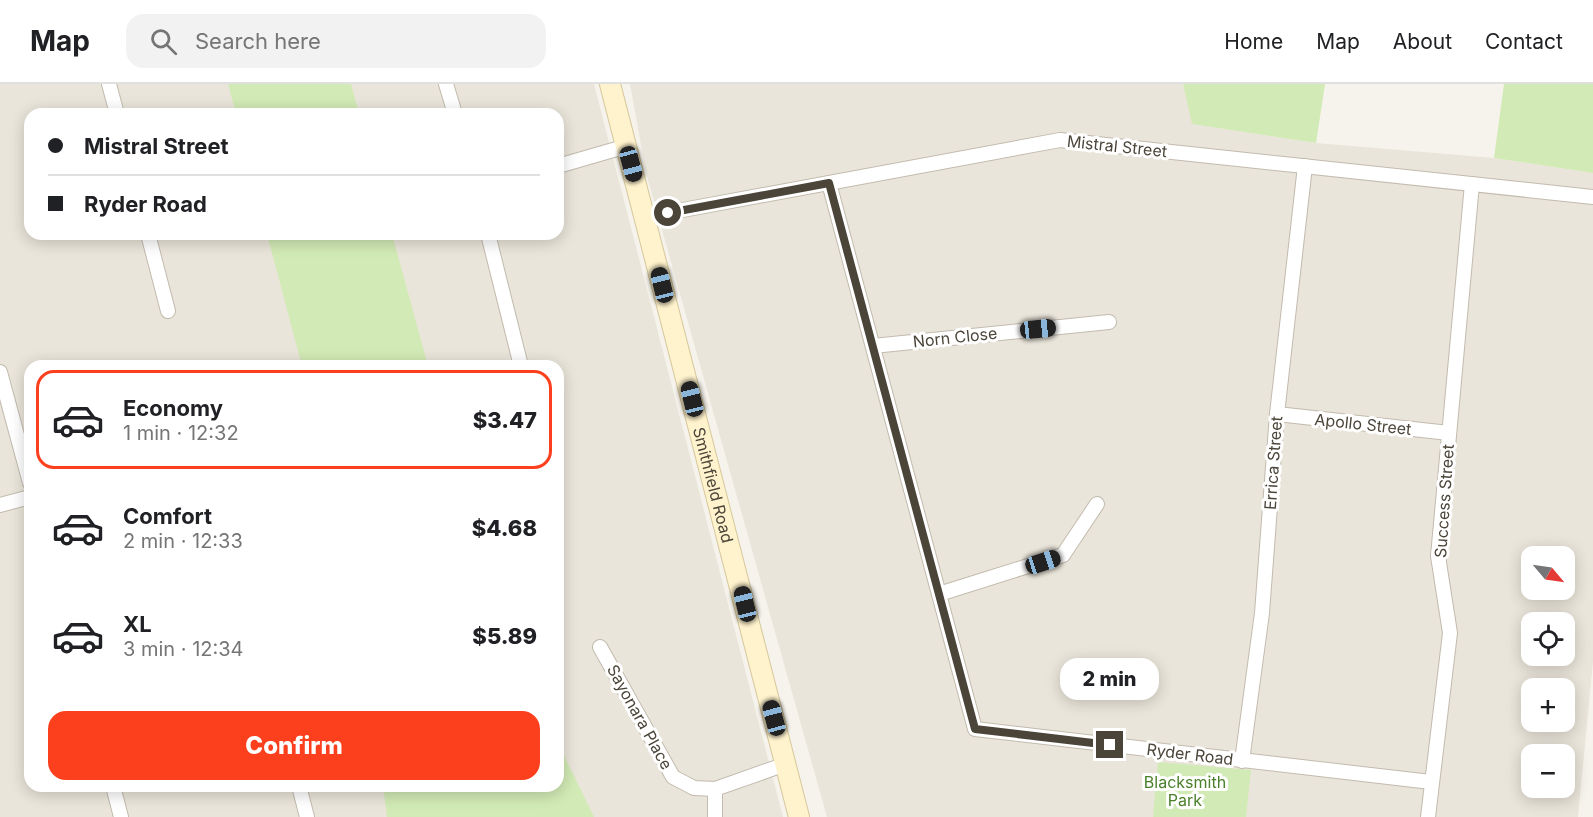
<!DOCTYPE html>
<html lang="en">
<head>
<meta charset="utf-8">
<style>
  :root { --surface:#fff; --page:#f2f2f2; --text:#202124; --muted:#757577; --line:#e0e0e0; --accent:#fc3f1d }
  body { margin:0; font-family:Inter,sans-serif; background:var(--page); color:var(--text); height:100vh; display:flex; flex-direction:column; font-size:22px; white-space:nowrap }
  * { box-sizing:border-box; margin:0 }
  p { font-size:20px; color:var(--muted) }
  .icon { flex:none; width:33px; height:33px; fill:none; stroke:currentColor; stroke-width:2; stroke-linecap:round; stroke-linejoin:round }
  .map { position:relative; flex:1; overflow:hidden }
  .side { position:absolute; left:24px; top:276px; width:540px; height:432px; display:flex; flex-direction:column; background:var(--surface); border-radius:18px; box-shadow:0 3px 15px #0003 }
  .side>* { flex:none }
  .top-card { position:absolute; left:24px; top:24px; width:540px; height:132px; border-radius:18px; box-shadow:0 3px 15px #0003; display:grid; align-content:center; height:132px; padding:0 24px; background:var(--surface) }
  .needle { width:39px; rotate:119deg }
  .buttons { position:absolute; left:1521px; top:462px; display:grid; gap:12px }
  .buttons a { display:grid; place-items:center; width:54px; height:54px; border-radius:12px; background:var(--surface); box-shadow:0 3px 15px #0003; font-size:30px }
  .end { position:absolute; width:27px; height:27px; margin:-14px; border:8px solid #4b4439; background:#fff; box-shadow:0 0 0 3px #fff }
  .from { border-radius:50% }
  .bubble { position:absolute; height:42px; border-radius:18px; background:var(--surface); box-shadow:0 3px 15px #0003; font-size:20px; font-weight:800; line-height:42px; text-align:center }
  .car { position:absolute; width:18px; height:36px; margin:-18px -9px; border-radius:8px; box-shadow:0 0 4px 2px #0007; background:linear-gradient(#222 24%,#8ab4d8 0 40%,#222 0 76%,#8ab4d8 0 86%,#222 0) }
  .top-card b { display:flex; align-items:center; gap:21px; height:57px; font-size:22px }
  .top-card b+b { border-top:2px solid var(--line) }
  .top-card i { width:15px; height:15px; background:var(--text) }
  ul { padding:10px 0 0; list-style:none }
  li { display:flex; align-items:center; gap:18px; height:99px; margin:0 12px 9px; padding:0 12px; border:3px solid transparent; border-radius:18px }
  li div { flex:1 }
  li b { display:block; font-size:22px }
  li em { font-style:normal; font-weight:800 }
  li.selected { border-color:var(--accent) }
  li>.icon { width:54px; height:54px; stroke-width:1.5 }
  .button { display:flex; gap:12px; margin-top:auto; padding:12px 24px }
  .button a { flex:1; height:69px; border-radius:18px; background:var(--accent); color:#fff; font-size:24px; font-weight:800; line-height:69px; text-align:center }
  header { display:flex; align-items:center; gap:36px; box-sizing:border-box; height:84px; padding:0 30px; background:var(--surface); border-bottom:2px solid var(--line) }
  header strong { font-size:28px }
  nav { display:flex; gap:33px; margin-inline-start:auto; font-size:21px }
  .search { width:420px; height:54px; background:var(--page); display:flex; align-items:center; gap:15px; box-sizing:border-box; padding:0 21px; border-radius:18px; color:var(--muted); font-size:22px }
  .map>svg:first-child { display:block }
</style>
</head>
<body>
<header>
<strong>Map</strong>
<div class="search"><svg class="icon" aria-label="search" viewBox="0 0 24 24"><circle cx="10" cy="10" r="6"/><path d="M15 15l6 6"/></svg>Search here</div>
<nav><a>Home</a><a>Map</a><a>About</a><a>Contact</a></nav>
</header>
<div class="map">
<svg width="1593" height="733" viewBox="0 0 1593 733">
  <rect width="100%" height="100%" fill="#f6f3ec"/>
  <g fill="#eae5da" fill-rule="evenodd">
    <path d="M 0,0 L 594,0 L 783,733 L 0,733 ZM 30,30 L 558,30 L 558,150 L 30,150 ZM 30,282 L 558,282 L 558,702 L 30,702 Z"/>
    <path d="M 630,0 L 1183,0 L 1193,40 L 1316,59 L 1494,74 L 1593,89 L 1593,578 L 1578,733 L 827,733 L 646,89 ZM 1532,472 L 1564,472 L 1564,506 L 1532,506 ZM 1532,538 L 1564,538 L 1564,572 L 1532,572 ZM 1532,604 L 1564,604 L 1564,638 L 1532,638 ZM 1532,670 L 1564,670 L 1564,704 L 1532,704 Z"/>
  </g>
  <g fill="#d2eab5">
    <path d="M 228,0 L 351,0 L 359,30 L 236,30 Z"/>
    <path d="M 1183,0 L 1325,0 L 1316,59 L 1192,40 Z"/>
    <path d="M 1504,0 L 1593,0 L 1593,89 L 1494,74 Z"/>
    <path d="M 267,150 L 392,150 L 428,282 L 302,282 Z"/>
    <path d="M 558,659 L 594,733 L 387,733 L 383,702 L 558,702 Z"/>
    <path d="M 1158,678 L 1251,686 L 1246,733 L 1153,733 Z"/>
  </g>
  <g fill="none" stroke-linecap="round" stroke-linejoin="round">
    <defs>
      <g id="minor">
        <path d="M 109,0 L 117,30"/>
        <path d="M 446,0 L 455,30"/>
        <path d="M 558,82 L 627,62"/>
        <path d="M 829,99 L 975,645 L 1431,698"/>
        <path d="M 645,133 L 1060,56 L 1593,113"/>
        <path d="M 148,150 L 168,227"/>
        <path d="M 488,150 L 521,282"/>
        <path d="M 873,262 L 1109,238"/>
        <path d="M 0,288 L 30,399"/>
        <path d="M 1277,330 L 1449,349"/>
        <path d="M 0,421 L 30,413"/>
        <path d="M 939,510 L 1063,471 L 1097,420"/>
        <path d="M 600,563 L 673,693 L 694,704 L 715,705 L 786,680"/>
        <path d="M 1242,677 L 1262,529 L 1277,330 L 1305,82"/>
        <path d="M 113,702 L 121,733"/>
        <path d="M 299,702 L 307,733"/>
        <path d="M 715,705 L 715,733"/>
        <path d="M 1428,733 L 1450,549 L 1438,472 L 1472,100"/>
      </g>
      <g id="secondary">
        <path id="s1" d="M 610,0 L 799,733"/>
      </g>
    </defs>
    <use href="#minor" stroke="#c2bbae" stroke-width="16"/>
    <use href="#secondary" stroke="#d6c79b" stroke-width="22"/>
    <use href="#minor" stroke="#fff" stroke-width="14"/>
    <use href="#secondary" stroke="#fff3cd" stroke-width="20"/>
  </g>
  <g fill="none" stroke-linecap="round" stroke-linejoin="round">
    <path stroke="#4b4439" stroke-width="8" d="M 668,129 L 829,99 L 975,645 L 1110,661"/>
  </g>
  <g text-anchor="middle" stroke-width="6" stroke-linejoin="round" paint-order="stroke">
    <g font-size="16" fill="#4b4439" stroke="#fff">
      <text transform="translate(1117 62) rotate(6)" y="6">Mistral Street</text>
      <text transform="translate(955 253) rotate(-6)" y="6">Norn Close</text>
      <text transform="translate(1363 340) rotate(6)" y="6">Apollo Street</text>
      <text transform="translate(1273 379) rotate(-86)" y="6">Errica Street</text>
      <text dy="6" stroke="none"><textPath href="#s1" startOffset="414">Smithfield Road</textPath></text>
      <text transform="translate(1444 417) rotate(-86)" y="6">Success Street</text>
      <text transform="translate(640 633) rotate(61)" y="6">Sayonara Place</text>
      <text transform="translate(1190 670) rotate(7)" y="6">Ryder Road</text>
    </g>
    <g font-size="16" fill="#4a7f2a" stroke="#fff">
      <text x="1185" y="704">Blacksmith<tspan x="1185" dy="18">Park</tspan></text>
    </g>
  </g>
</svg>
<div class="buttons">
<a><svg class="needle" viewBox="-14 -14 28 28"><path d="M0-13l5 13h-10z" fill="#e53935"/><path d="M0 13l5-13h-10z" fill="#757577"/></svg></a>
<a><svg class="icon" aria-label="locate" viewBox="0 0 24 24"><circle cx="12" cy="12" r="6"/><path d="M12 2v4M12 18v4M2 12h4M18 12h4"/></svg></a>
<a>+</a>
<a>−</a>
</div>
<i class="end from" style="left:668px;top:129px"></i>
<i class="end" style="left:1110px;top:661px"></i>
<div class="bubble" style="left:1060px;top:574px;width:99px">2 min</div>
<i class="car" style="left:631px;top:80px;rotate:165deg"></i>
<i class="car" style="left:662px;top:201px;rotate:346deg"></i>
<i class="car" style="left:1038px;top:245px;rotate:84deg"></i>
<i class="car" style="left:692px;top:315px;rotate:346deg"></i>
<i class="car" style="left:1043px;top:478px;rotate:72deg"></i>
<i class="car" style="left:745px;top:520px;rotate:346deg"></i>
<i class="car" style="left:774px;top:634px;rotate:345deg"></i>
<div class="top-card">
<b><i class="from"></i>Mistral Street</b>
<b><i></i>Ryder Road</b>
</div>
<section class="side">
<ul>
<li class="selected"><svg class="icon" aria-label="car" viewBox="0 0 24 24"><path d="M5 17H2v-5l4-1 3-4h7l3 4 3 1v5h-3M9 17h6M6 11h13"/><circle cx="7" cy="17" r="2"/><circle cx="17" cy="17" r="2"/></svg><div><b>Economy</b><p>1 min · 12:32</p></div><em>$3.47</em></li>
<li><svg class="icon" aria-label="car" viewBox="0 0 24 24"><path d="M5 17H2v-5l4-1 3-4h7l3 4 3 1v5h-3M9 17h6M6 11h13"/><circle cx="7" cy="17" r="2"/><circle cx="17" cy="17" r="2"/></svg><div><b>Comfort</b><p>2 min · 12:33</p></div><em>$4.68</em></li>
<li><svg class="icon" aria-label="car" viewBox="0 0 24 24"><path d="M5 17H2v-5l4-1 3-4h7l3 4 3 1v5h-3M9 17h6M6 11h13"/><circle cx="7" cy="17" r="2"/><circle cx="17" cy="17" r="2"/></svg><div><b>XL</b><p>3 min · 12:34</p></div><em>$5.89</em></li>
</ul>
<div class="button"><a>Confirm</a></div>
</section>
</div>
</body>
</html>
